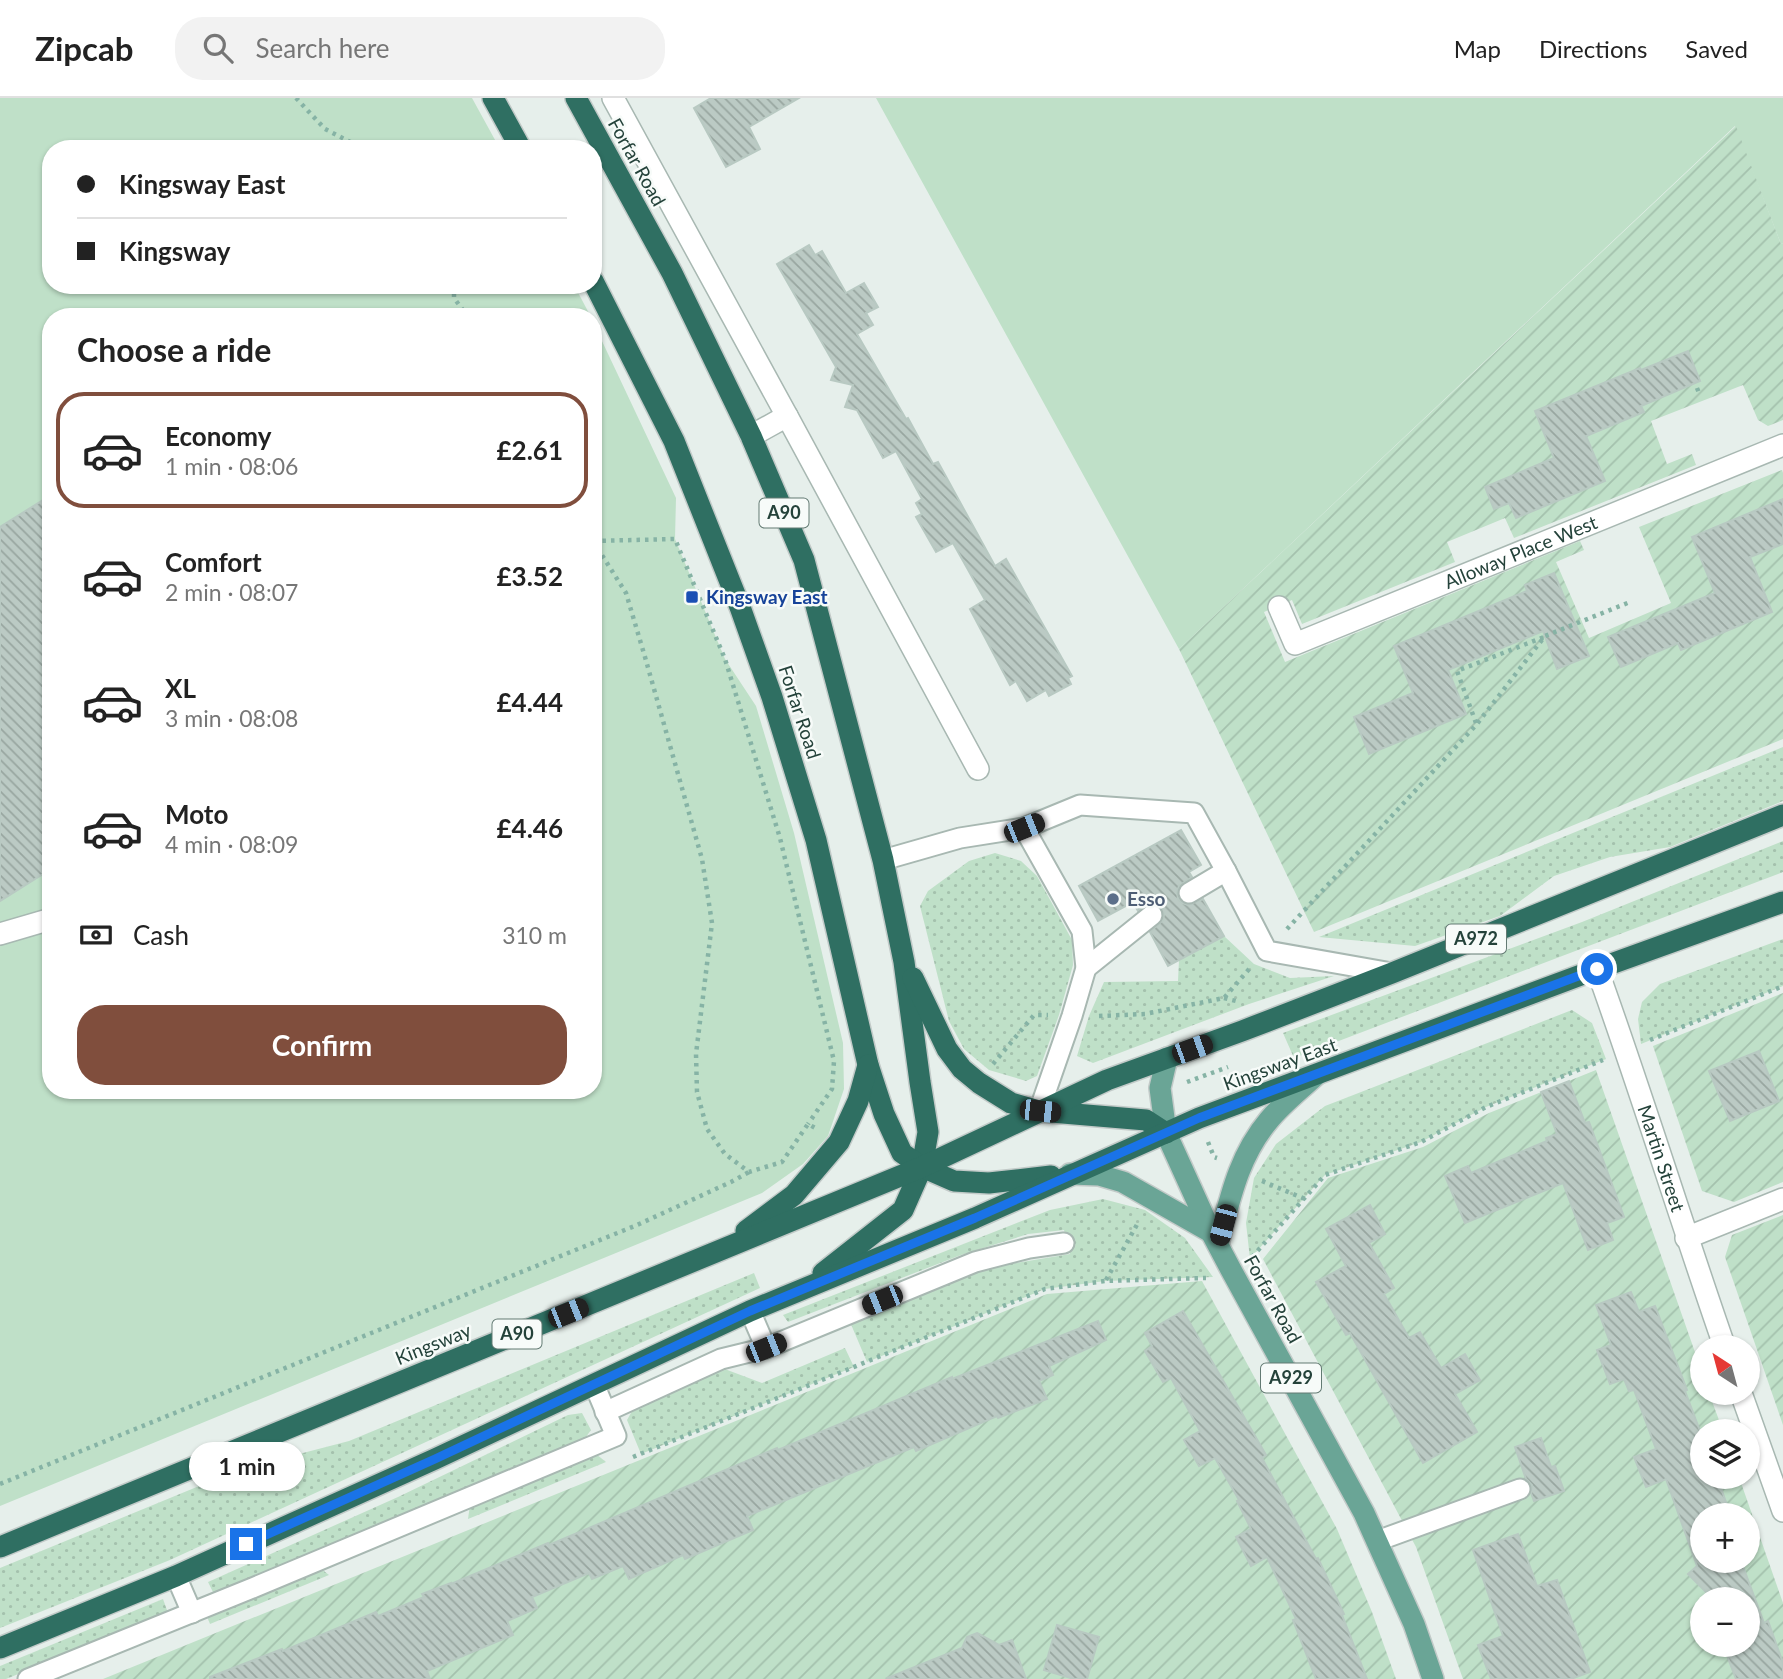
<!DOCTYPE html>
<html lang="en">
<head>
<meta charset="utf-8">
<style>
  :root { --surface:#fff; --page:#f2f2f2; --text:#222; --muted:#767676; --line:#e0e0e0; --accent:#804e3d }
  body { margin:0; font-family:Lato,sans-serif; background:var(--page); color:var(--text); height:100vh; display:flex; flex-direction:column; font-size:26px; white-space:nowrap }
  * { box-sizing:border-box; margin:0 }
  p { font-size:23px; color:var(--muted) }
  .icon { flex:none; width:38px; height:38px; fill:none; stroke:currentColor; stroke-width:2; stroke-linecap:round; stroke-linejoin:round }
  .map { position:relative; flex:1; overflow:hidden }
  .panel { position:absolute; left:42px; top:210px; width:560px; height:791px; display:flex; flex-direction:column; background:var(--surface); border-radius:28px; box-shadow:0 2px 5px #0004 }
  .panel>* { flex:none }
  .banner { position:absolute; left:42px; top:42px; width:560px; height:154px; border-radius:28px; box-shadow:0 2px 5px #0004; display:grid; align-content:center; height:154px; padding:0 35px; background:var(--surface) }
  .needle { width:46px; rotate:324deg }
  .controls { position:absolute; left:1690px; top:1237px; display:grid; gap:14px }
  .controls a { display:grid; place-items:center; width:70px; height:70px; border-radius:50%; background:var(--surface); box-shadow:0 2px 5px #0004; font-size:35px }
  .end { position:absolute; width:32px; height:32px; margin:-16px; border:9px solid #1a73e8; background:#fff; box-shadow:0 0 0 4px #fff }
  .from { border-radius:50% }
  .bubble { position:absolute; height:49px; border-radius:24px; background:var(--surface); box-shadow:0 2px 5px #0004; font-size:23px; font-weight:700; line-height:49px; text-align:center }
  .car { position:absolute; width:21px; height:42px; margin:-21px -10px; border-radius:9px; box-shadow:0 0 5px 2px #0007; background:linear-gradient(#222 24%,#8ab4d8 0 40%,#222 0 76%,#8ab4d8 0 86%,#222 0) }
  .banner b { display:flex; align-items:center; gap:24px; height:66px; font-size:26px }
  .banner b+b { border-top:2px solid var(--line) }
  .banner i { width:18px; height:18px; background:var(--text) }
  ul { padding:0; list-style:none }
  li { display:flex; align-items:center; gap:21px; height:116px; margin:0 14px 10px; padding:0 21px; border:4px solid transparent; border-radius:28px }
  li div { flex:1 }
  li b { display:block; font-size:26px }
  li em { font-style:normal; font-weight:700 }
  li.selected { border-color:var(--accent) }
  li>.icon { width:63px; height:63px; stroke-width:1.5 }
  h2 { padding:0 35px; font-size:32px; line-height:84px }
  .pay { display:flex; align-items:center; gap:18px; height:77px; padding:0 35px; font-size:26px }
  .pay p { margin-inline-start:auto }
  .action { display:flex; gap:14px; margin-top:auto; padding:14px 35px }
  .action a { flex:1; height:80px; border-radius:28px; background:var(--accent); color:#fff; font-size:28px; font-weight:700; line-height:80px; text-align:center }
  header { display:flex; align-items:center; gap:42px; box-sizing:border-box; height:98px; padding:0 35px; background:var(--surface); border-bottom:2px solid var(--line) }
  header strong { font-size:33px }
  nav { display:flex; gap:38px; margin-inline-start:auto; font-size:24px }
  .search { width:490px; height:63px; background:var(--page); display:flex; align-items:center; gap:18px; box-sizing:border-box; padding:0 24px; border-radius:28px; color:var(--muted); font-size:26px }
  .map>svg:first-child { display:block }
</style>
</head>
<body>
<header>
<strong>Zipcab</strong>
<div class="search"><svg class="icon" aria-label="search" viewBox="0 0 24 24"><circle cx="10" cy="10" r="6"/><path d="M15 15l6 6"/></svg>Search here</div>
<nav><a>Map</a><a>Directions</a><a>Saved</a></nav>
</header>
<div class="map">
<svg width="1783" height="1581" viewBox="0 0 1783 1581">
  <defs>
    <pattern id="grass-dots" width="8" height="8" patternUnits="userSpaceOnUse" patternTransform="scale(1.75)"><rect width="8" height="8" fill="#bfe0c8"/><path d="M2 2h.1M6 6h.1" fill="none" stroke="#a4c1ad" stroke-width="1.8" stroke-linecap="round"/></pattern>
    <pattern id="garden-furrows" width="10" height="10" patternUnits="userSpaceOnUse" patternTransform="scale(1.75)"><rect width="10" height="10" fill="#bfe0c8"/><path d="M-1 1l2-2M0 10L10 0M9 11l2-2" fill="none" stroke="#a4c1ad"/></pattern>
    <pattern id="building-back-hatch" width="6" height="6" patternUnits="userSpaceOnUse" patternTransform="scale(1.75)"><rect width="6" height="6" fill="#bbcac4"/><path d="M-1 5l2 2M0 0l6 6M5-1l2 2" fill="none" stroke="#98a6a0"/></pattern>
  </defs>
  <rect width="100%" height="100%" fill="#e6efeb"/>
  <g fill="url(#grass-dots)">
    <path d="M 1783,649 L 1783,703 L 1670,749 L 1610,759 L 1554,778 L 1500,818 L 1415,848 L 1319,839 Z"/>
    <path d="M 1783,743 L 1783,774 L 1294,960 L 1283,935 L 1582,824 Z"/>
    <path d="M 995,755 L 1021,763 L 1037,778 L 1072,842 L 1073,867 L 1059,917 L 1037,978 L 1026,983 L 989,972 L 964,951 L 949,923 L 920,808 L 928,793 L 969,763 Z"/>
    <path d="M 1224,838 L 1254,866 L 1290,880 L 1334,878 L 1249,906 L 1093,965 L 1077,958 L 1089,918 L 1104,884 L 1178,883 L 1179,862 Z"/>
    <path d="M 1783,841 L 1783,888 L 1641,946 L 1638,921 L 1642,904 L 1660,886 Z"/>
    <path d="M 1572,912 L 1592,925 L 1606,961 L 1486,1009 L 1421,1044 L 1325,1077 L 1250,1161 L 1246,1125 L 1254,1080 L 1276,1046 L 1325,1008 Z"/>
    <path d="M 1103,1101 L 1145,1112 L 1185,1140 L 1213,1179 L 1105,1183 L 1045,1191 L 867,1264 L 850,1224 L 979,1171 L 1070,1156 L 1064,1132 L 1028,1136 L 961,1157 L 788,1224 L 783,1217 L 1050,1112 Z"/>
    <path d="M 754,1175 L 760,1190 L 170,1462 L 0,1530 L 0,1470 L 238,1372 L 349,1343 Z"/>
    <path d="M 845,1250 L 854,1269 L 641,1356 L 627,1322 L 636,1306 L 722,1270 L 762,1285 Z"/>
    <path d="M 582,1315 L 591,1332 L 583,1343 L 214,1496 L 208,1484 L 398,1399 L 568,1317 Z"/>
    <path d="M 596,1356 L 606,1364 L 468,1421 L 470,1407 Z"/>
    <path d="M 320,1470 L 329,1477 L 210,1526 L 206,1516 Z"/>
    <path d="M 163,1501 L 168,1515 L 6,1581 L 0,1581 L 0,1568 Z"/>
  </g>
  <g fill="#bfe0c8">
    <path d="M 0,0 L 472,0 L 500,51 L 51,51 L 51,187 L 574,187 L 591,219 L 51,219 L 51,992 L 593,992 L 593,224 L 676,400 L 675,441 L 725,561 L 756,608 L 794,735 L 843,945 L 844,991 L 828,1038 L 803,1066 L 762,1095 L 0,1408 Z"/>
    <path d="M 876,0 L 1783,0 L 1783,145 L 1781,146 L 1735,28 L 1179,551 Z"/>
  </g>
  <g fill="url(#garden-furrows)" fill-rule="evenodd">
    <path d="M 1736,28 L 1781,146 L 1783,145 L 1783,322 L 1768,328 L 1758,322 L 1743,287 L 1651,323 L 1667,366 L 1692,356 L 1696,367 L 1514,440 L 1505,420 L 1447,444 L 1455,464 L 1302,526 L 1292,502 L 1264,514 L 1285,564 L 1580,443 L 1584,452 L 1556,464 L 1589,540 L 1671,505 L 1639,429 L 1782,372 L 1783,375 L 1783,641 L 1314,834 L 1179,551 Z"/>
    <path d="M 1783,895 L 1783,1084 L 1734,1104 L 1702,1093 L 1653,948 Z"/>
    <path d="M 1596,972 L 1703,1277 L 1703,1295 L 1709,1295 L 1723,1333 L 1703,1334 L 1703,1379 L 1739,1379 L 1783,1505 L 1783,1581 L 1463,1581 L 1416,1449 L 1263,1161 L 1328,1080 L 1423,1049 L 1489,1015 ZM 1703,1418 L 1748,1418 L 1748,1463 L 1703,1463 ZM 1703,1502 L 1748,1502 L 1748,1547 L 1703,1547 Z"/>
    <path d="M 1783,1117 L 1783,1327 L 1725,1159 L 1732,1137 Z"/>
    <path d="M 1202,1183 L 1337,1431 L 1372,1514 L 1396,1581 L 103,1581 L 1047,1196 Z"/>
  </g>
  <g fill="url(#building-back-hatch)" stroke="#b8c9c2" stroke-width="2">
    <path d="M 711,0 L 799,0 L 749,29 L 760,51 L 726,69 L 694,10 Z"/>
    <path d="M 809,147 L 815,157 L 822,153 L 846,195 L 864,185 L 878,209 L 866,215 L 873,227 L 857,236 L 906,321 L 908,320 L 933,366 L 938,364 L 995,468 L 1006,461 L 1072,578 L 1068,580 L 1071,586 L 1049,598 L 1046,592 L 1027,603 L 1016,583 L 1010,587 L 970,511 L 985,502 L 953,445 L 936,454 L 916,419 L 922,416 L 916,405 L 922,401 L 896,353 L 883,360 L 857,312 L 845,309 L 853,287 L 831,282 L 836,269 L 777,166 Z"/>
    <path d="M 1688,253 L 1700,283 L 1641,308 L 1644,314 L 1586,338 L 1605,383 L 1516,420 L 1509,405 L 1494,411 L 1485,389 L 1554,360 L 1535,313 L 1640,270 L 1641,272 Z"/>
    <path d="M 51,397 L 51,771 L 0,803 L 0,429 Z"/>
    <path d="M 1783,401 L 1783,446 L 1750,459 L 1772,514 L 1681,552 L 1678,545 L 1621,569 L 1608,539 L 1715,495 L 1692,439 Z"/>
    <path d="M 1554,475 L 1589,558 L 1557,571 L 1543,533 L 1448,572 L 1466,616 L 1369,656 L 1354,619 L 1413,595 L 1394,548 L 1527,493 L 1525,487 Z"/>
    <path d="M 1181,732 L 1201,767 L 1189,774 L 1192,779 L 1179,788 L 1177,794 L 1178,801 L 1182,805 L 1188,807 L 1203,801 L 1224,838 L 1168,868 L 1150,834 L 1163,822 L 1164,816 L 1161,809 L 1156,805 L 1149,805 L 1138,813 L 1133,804 L 1098,823 L 1079,788 Z"/>
    <path d="M 1759,953 L 1779,1003 L 1730,1023 L 1709,973 Z"/>
    <path d="M 1569,983 L 1585,1025 L 1589,1024 L 1624,1119 L 1607,1125 L 1613,1142 L 1588,1152 L 1563,1085 L 1465,1125 L 1445,1078 L 1468,1068 L 1471,1075 L 1547,1043 L 1546,1040 L 1557,1036 L 1541,994 Z"/>
    <path d="M 1370,1107 L 1385,1136 L 1369,1145 L 1394,1190 L 1384,1196 L 1409,1240 L 1420,1234 L 1441,1270 L 1465,1256 L 1480,1282 L 1455,1296 L 1477,1334 L 1423,1365 L 1350,1235 L 1346,1237 L 1316,1184 L 1346,1168 L 1326,1131 Z"/>
    <path d="M 1631,1194 L 1639,1214 L 1655,1208 L 1687,1292 L 1685,1293 L 1703,1341 L 1703,1379 L 1717,1379 L 1731,1418 L 1703,1418 L 1703,1463 L 1741,1463 L 1764,1525 L 1768,1523 L 1783,1565 L 1783,1581 L 1736,1581 L 1723,1547 L 1748,1547 L 1748,1502 L 1714,1502 L 1688,1476 L 1697,1468 L 1666,1381 L 1646,1389 L 1634,1359 L 1656,1351 L 1634,1292 L 1629,1293 L 1624,1281 L 1610,1286 L 1597,1252 L 1611,1247 L 1596,1207 Z"/>
    <path d="M 1183,1213 L 1266,1357 L 1262,1360 L 1316,1461 L 1318,1460 L 1344,1516 L 1342,1517 L 1367,1581 L 1316,1581 L 1293,1522 L 1296,1521 L 1267,1459 L 1251,1468 L 1236,1439 L 1251,1431 L 1237,1403 L 1239,1402 L 1215,1360 L 1199,1368 L 1184,1342 L 1200,1333 L 1171,1280 L 1163,1284 L 1145,1253 L 1152,1248 L 1145,1235 Z"/>
    <path d="M 1098,1223 L 1106,1242 L 1049,1268 L 1053,1277 L 1039,1283 L 1047,1301 L 998,1320 L 997,1318 L 916,1353 L 914,1349 L 747,1418 L 753,1432 L 685,1461 L 683,1457 L 629,1481 L 623,1468 L 592,1481 L 589,1475 L 532,1499 L 537,1510 L 507,1523 L 513,1537 L 427,1573 L 430,1581 L 210,1581 L 210,1579 L 282,1551 L 283,1553 L 376,1514 L 378,1518 L 424,1499 L 422,1496 L 451,1485 L 451,1486 L 548,1445 L 549,1447 L 777,1350 L 778,1352 L 952,1279 L 952,1281 Z"/>
    <path d="M 1541,1340 L 1551,1369 L 1555,1368 L 1564,1393 L 1534,1403 L 1531,1395 L 1532,1387 L 1526,1381 L 1515,1349 Z"/>
    <path d="M 1518,1436 L 1537,1488 L 1557,1482 L 1590,1574 L 1571,1581 L 1491,1581 L 1478,1547 L 1503,1538 L 1473,1452 Z"/>
    <path d="M 1057,1527 L 1099,1539 L 1087,1581 L 1074,1581 L 1044,1572 Z"/>
    <path d="M 977,1535 L 999,1547 L 1012,1542 L 1026,1581 L 888,1581 L 887,1580 L 962,1550 L 967,1539 Z"/>
  </g>
  <g fill="none" stroke-linecap="round" stroke-linejoin="round">
    <defs>
      <g id="lane">
        <path d="M 1024,730 L 1080,707 L 1194,715 L 1226,773 L 1267,853 L 1392,875"/>
        <path d="M 883,762 L 960,740 L 1024,730 L 1082,833 L 1086,870 L 1072,918 L 1039,1013"/>
        <path d="M 1189,795 L 1226,773"/>
        <path d="M 1086,870 L 1152,817"/>
        <path d="M 750,1213 L 766,1250"/>
        <path d="M 605,1314 L 721,1261 L 766,1250 L 975,1164 L 1029,1150 L 1064,1145"/>
        <path d="M 1377,1443 L 1520,1391"/>
        <path d="M 176,1478 L 192,1515"/>
        <path d="M 28,1581 L 255,1489 L 616,1338 L 594,1286"/>
      </g>
      <g id="street">
        <path d="M 613,0 L 787,318 L 751,338"/>
        <path d="M 787,318 L 978,671"/>
        <path id="s1" d="M 1279,509 L 1295,546 L 1783,347"/>
        <path d="M 0,836 L 51,821"/>
        <path id="s2" d="M 1597,871 C 1642,996 1681,1124 1725,1250"/>
        <path d="M 1686,1140 L 1783,1101"/>
        <path d="M 1741,1295 L 1783,1413"/>
      </g>
      <g id="primary">
        <path d="M 1167,960 L 1160,990 L 1166,1035 L 1211,1134 L 1230,1170 L 1364,1415 L 1414,1526 L 1433,1581"/>
        <path d="M 1070,1076 L 1099,1077 L 1123,1084 L 1211,1134"/>
        <path d="M 1218,1146 C 1230,1101 1238,1059 1269,1022 C 1282,1006 1300,992 1316,977"/>
      </g>
      <g id="highway">
        <path d="M 493,0 L 521,51"/>
        <path d="M 576,0 L 672,175 L 751,338 L 804,462 L 883,762 L 904,864 L 920,984 L 928,1034 L 922,1069 L 903,1112 L 823,1175"/>
        <path d="M 593,183 L 674,343 L 740,509 L 772,599 L 816,742 L 868,967 L 884,1016 L 902,1055 L 922,1069 L 954,1083 L 989,1085 L 1051,1078"/>
        <path d="M 913,880 L 947,951 L 962,971 L 979,985 L 1011,1005 L 1039,1013 L 1146,1022 L 1166,1035"/>
        <path d="M 746,1133 L 794,1097 L 839,1044 L 858,1003 L 868,967"/>
        <path d="M 0,1449 L 922,1069 L 1107,982 L 1242,933 L 1392,875 L 1783,717"/>
        <path d="M 0,1550 L 176,1478 L 435,1361 L 750,1213 L 975,1120 L 1199,1020 L 1597,871 L 1783,804"/>
      </g>
    </defs>
    <use href="#lane" stroke="#a8b8b2" stroke-width="23"/>
    <use href="#street" stroke="#a8b8b2" stroke-width="24"/>
    <use href="#primary" stroke="#c2cac8" stroke-width="24"/>
    <use href="#highway" stroke="#c2cac8" stroke-width="24"/>
    <g stroke="#86b3a5" stroke-width="4.5" stroke-dasharray="3.5 5" stroke-linecap="butt">
      <path d="M 296,0 L 325,31 L 364,51"/>
      <path d="M 454,187 L 454,200 L 468,219"/>
      <path d="M 1697,290 L 1699,295"/>
      <path d="M 593,443 L 626,495 L 645,559 L 702,761 L 712,825 L 696,956 L 697,994 L 707,1031 L 725,1056 L 749,1074 L 782,1064 L 808,1026 L 817,1031"/>
      <path d="M 594,443 L 675,441 L 725,561 L 780,740 L 834,963 L 832,991 L 808,1026"/>
      <path d="M 1476,625 L 1457,573 L 1544,539"/>
      <path d="M 1287,831 L 1477,626 L 1545,538 L 1630,504"/>
      <path d="M 1224,900 L 1240,904"/>
      <path d="M 1099,918 L 1145,916 L 1224,900 L 1250,870"/>
      <path d="M 1650,942 L 1783,888"/>
      <path d="M 993,966 L 1034,917 L 1048,917"/>
      <path d="M 1187,984 L 1228,969"/>
      <path d="M 1208,1044 L 1214,1059 L 1217,1060"/>
      <path d="M 1262,1083 L 1305,1101"/>
      <path d="M 1252,1159 L 1325,1077 L 1421,1044 L 1486,1009 L 1603,962"/>
      <path d="M 1106,1182 L 1139,1123"/>
      <path d="M 633,1359 L 1045,1191 L 1105,1183 L 1206,1180"/>
      <path d="M 0,1386 L 637,1127 L 731,1084 L 749,1074"/>
    </g>
    <use href="#lane" stroke="#fff" stroke-width="19"/>
    <use href="#street" stroke="#fff" stroke-width="21"/>
    <use href="#primary" stroke="#6aa596" stroke-width="21"/>
    <use href="#highway" stroke="#2f6f62" stroke-width="21"/>
  </g>
  <g fill="none" stroke-linecap="round" stroke-linejoin="round">
    <path stroke="#1a73e8" stroke-width="9" d="M 246,1446 L 435,1361 L 750,1213 L 975,1120 L 1199,1020 L 1597,871"/>
  </g>
  <rect fill="#1a4fb4" stroke="#f7fbf9" stroke-width="2.5" x="685" y="492" width="14" height="14" rx="3.5"/>
  <circle fill="#5c6f8a" stroke="#f7fbf9" stroke-width="2.5" cx="1113" cy="801" r="7"/>
  <g text-anchor="middle" stroke-width="5" stroke-linejoin="round" paint-order="stroke">
    <g fill="#f7fbf9" stroke="#637a73" stroke-width="2">
      <rect x="759.5" y="400.5" width="49" height="29" rx="5"/>
      <rect x="1446" y="826.5" width="60" height="29" rx="5"/>
      <rect x="492.5" y="1221.5" width="49" height="29" rx="5"/>
      <rect x="1261" y="1265.5" width="60" height="29" rx="5"/>
    </g>
    <g font-size="18" font-weight="bold" fill="#24423a">
      <text x="784" y="421">A90</text>
      <text x="1476" y="847">A972</text>
      <text x="517" y="1242">A90</text>
      <text x="1291" y="1286">A929</text>
    </g>
    <g font-size="19" fill="#24423a" stroke="#f7fbf9">
      <text transform="translate(637 64) rotate(61)" y="7">Forfar Road</text>
      <text dy="7" stroke="none"><textPath href="#s1" startOffset="284">Alloway Place West</textPath></text>
      <text transform="translate(800 614) rotate(72)" y="7">Forfar Road</text>
      <text transform="translate(1280 966) rotate(-20)" y="7">Kingsway East</text>
      <text dy="7" stroke="none"><textPath href="#s2" startOffset="200">Martin Street</textPath></text>
      <text transform="translate(1273 1201) rotate(61)" y="7">Forfar Road</text>
      <text transform="translate(433 1246) rotate(-22)" y="7">Kingsway</text>
    </g>
    <g font-size="19" font-weight="bold" fill="#164399" stroke="#f7fbf9" text-anchor="start">
      <text x="706" y="506">Kingsway East</text>
    </g>
    <g font-size="19" font-weight="bold" fill="#4e5e75" stroke="#f7fbf9" text-anchor="start">
      <text x="1127" y="808">Esso</text>
    </g>
  </g>
</svg>
<div class="controls">
<a><svg class="needle" viewBox="-14 -14 28 28"><path d="M0-13l5 13h-10z" fill="#e53935"/><path d="M0 13l5-13h-10z" fill="#767676"/></svg></a>
<a><svg class="icon" aria-label="layers" viewBox="0 0 24 24"><path d="M12 4l9 5-9 5-9-5zM3 14l9 5 9-5"/></svg></a>
<a>+</a>
<a>−</a>
</div>
<i class="end from" style="left:1597px;top:871px"></i>
<i class="end" style="left:246px;top:1446px"></i>
<div class="bubble" style="left:189px;top:1344px;width:116px">1 min</div>
<i class="car" style="left:1024px;top:730px;rotate:68deg"></i>
<i class="car" style="left:1192px;top:951px;rotate:70deg"></i>
<i class="car" style="left:1040px;top:1013px;rotate:96deg"></i>
<i class="car" style="left:1223px;top:1127px;rotate:195deg"></i>
<i class="car" style="left:882px;top:1202px;rotate:248deg"></i>
<i class="car" style="left:568px;top:1215px;rotate:68deg"></i>
<i class="car" style="left:766px;top:1250px;rotate:68deg"></i>
<div class="banner">
<b><i class="from"></i>Kingsway East</b>
<b><i></i>Kingsway</b>
</div>
<section class="panel">
<h2>Choose a ride</h2>
<ul>
<li class="selected"><svg class="icon" aria-label="car" viewBox="0 0 24 24"><path d="M5 17H2v-5l4-1 3-4h7l3 4 3 1v5h-3M9 17h6M6 11h13"/><circle cx="7" cy="17" r="2"/><circle cx="17" cy="17" r="2"/></svg><div><b>Economy</b><p>1 min · 08:06</p></div><em>£2.61</em></li>
<li><svg class="icon" aria-label="car" viewBox="0 0 24 24"><path d="M5 17H2v-5l4-1 3-4h7l3 4 3 1v5h-3M9 17h6M6 11h13"/><circle cx="7" cy="17" r="2"/><circle cx="17" cy="17" r="2"/></svg><div><b>Comfort</b><p>2 min · 08:07</p></div><em>£3.52</em></li>
<li><svg class="icon" aria-label="car" viewBox="0 0 24 24"><path d="M5 17H2v-5l4-1 3-4h7l3 4 3 1v5h-3M9 17h6M6 11h13"/><circle cx="7" cy="17" r="2"/><circle cx="17" cy="17" r="2"/></svg><div><b>XL</b><p>3 min · 08:08</p></div><em>£4.44</em></li>
<li><svg class="icon" aria-label="car" viewBox="0 0 24 24"><path d="M5 17H2v-5l4-1 3-4h7l3 4 3 1v5h-3M9 17h6M6 11h13"/><circle cx="7" cy="17" r="2"/><circle cx="17" cy="17" r="2"/></svg><div><b>Moto</b><p>4 min · 08:09</p></div><em>£4.46</em></li>
</ul>
<div class="pay"><svg class="icon" aria-label="cash" viewBox="0 0 24 24"><path d="M3 7h18v10H3z"/><circle cx="12" cy="12" r="2"/></svg>Cash<p>310 m</p></div>
<div class="action"><a>Confirm</a></div>
</section>
</div>
</body>
</html>
